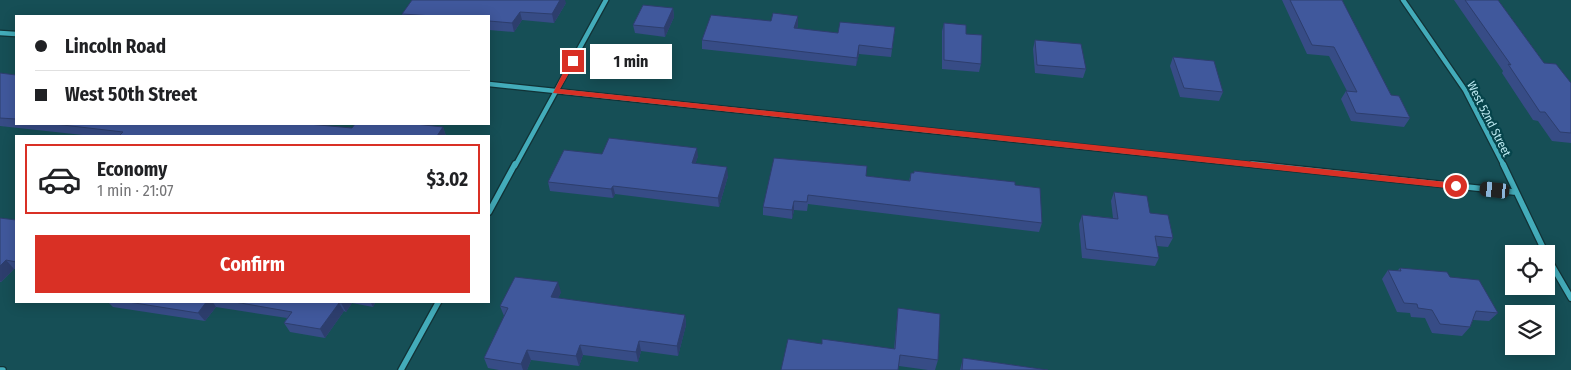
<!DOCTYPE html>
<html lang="en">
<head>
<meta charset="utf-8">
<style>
  :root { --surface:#fff; --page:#f6f6f6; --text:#202124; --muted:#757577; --line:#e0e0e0; --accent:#d93025 }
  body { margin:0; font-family:"Fira Sans Condensed",sans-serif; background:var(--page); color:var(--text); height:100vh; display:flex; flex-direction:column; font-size:19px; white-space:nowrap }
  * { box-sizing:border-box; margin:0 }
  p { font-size:16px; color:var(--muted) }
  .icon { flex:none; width:28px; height:28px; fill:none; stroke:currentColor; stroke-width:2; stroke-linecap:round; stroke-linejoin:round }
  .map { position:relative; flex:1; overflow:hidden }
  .side { position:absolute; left:15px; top:135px; width:475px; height:168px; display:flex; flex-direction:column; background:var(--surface); border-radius:0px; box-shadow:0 2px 12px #0003 }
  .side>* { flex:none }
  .guide { position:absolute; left:15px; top:15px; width:475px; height:110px; border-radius:0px; box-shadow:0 2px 12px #0003; display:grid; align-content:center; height:110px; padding:0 20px; background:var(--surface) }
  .fabs { position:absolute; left:1505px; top:245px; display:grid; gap:10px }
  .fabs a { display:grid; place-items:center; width:50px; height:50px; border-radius:0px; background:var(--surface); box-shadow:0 2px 12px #0003; font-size:25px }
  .end { position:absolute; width:22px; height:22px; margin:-11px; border:6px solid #d93025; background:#fff; box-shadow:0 0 0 2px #fff }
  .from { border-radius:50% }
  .bubble { position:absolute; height:35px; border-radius:0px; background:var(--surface); box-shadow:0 2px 12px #0003; font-size:16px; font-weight:700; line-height:35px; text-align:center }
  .car { position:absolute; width:15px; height:30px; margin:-15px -8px; border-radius:6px; box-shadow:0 0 4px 1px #0007; background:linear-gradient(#222 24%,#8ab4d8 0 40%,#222 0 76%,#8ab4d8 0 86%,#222 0) }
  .guide b { display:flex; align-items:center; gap:18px; height:48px; font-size:19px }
  .guide b+b { border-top:1px solid var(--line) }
  .guide i { width:12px; height:12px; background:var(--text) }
  ul { padding:9px 0 0; list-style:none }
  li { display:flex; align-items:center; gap:15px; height:70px; margin:0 10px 8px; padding:0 10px; border:2px solid var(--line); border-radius:0px }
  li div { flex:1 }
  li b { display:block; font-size:19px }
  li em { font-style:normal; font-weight:700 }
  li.selected { border-color:var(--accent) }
  li>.icon { width:45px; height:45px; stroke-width:1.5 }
  .cta { display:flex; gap:10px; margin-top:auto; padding:10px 20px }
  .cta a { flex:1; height:58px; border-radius:0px; background:var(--accent); color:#fff; font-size:20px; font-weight:700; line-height:58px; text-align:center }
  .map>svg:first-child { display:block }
</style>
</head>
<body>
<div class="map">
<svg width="1571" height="370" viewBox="0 0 1571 370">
  <rect width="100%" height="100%" fill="#164f56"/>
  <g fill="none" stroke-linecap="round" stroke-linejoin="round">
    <defs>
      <g id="street-far1">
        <path d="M 1403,0 L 1465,90 L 1504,166"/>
        <path d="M 0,33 L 16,34"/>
        <path d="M 489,84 L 1264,166"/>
        <path d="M 515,166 L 606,0"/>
      </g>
      <g id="street">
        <path d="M 1252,164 L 1514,192"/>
        <path d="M 1503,164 L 1546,254"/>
        <path d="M 489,212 L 515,164"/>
        <path d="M 1546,255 L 1571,298"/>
        <path d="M 0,370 L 3,370"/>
        <path d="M 401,370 L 439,301"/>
      </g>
    </defs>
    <use href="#street-far1" stroke="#113236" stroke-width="7"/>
    <use href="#street" stroke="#113236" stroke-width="8"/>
    <use href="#street-far1" stroke="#43acba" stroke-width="4.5"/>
    <use href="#street" stroke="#43acba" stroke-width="5.5"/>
  </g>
  <g fill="#374c86">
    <path d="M 1282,0 L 1342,0 L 1391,95 L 1410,118 L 1404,127 L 1351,121 L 1341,99 L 1346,91 L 1347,91 L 1329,56 L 1307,54 Z"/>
    <path d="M 1454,0 L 1498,0 L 1544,63 L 1571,83 L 1571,143 L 1552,141 L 1538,121 L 1533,120 L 1502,73 L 1503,71 Z"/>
    <path d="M 566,3 L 554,23 L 522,20 L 514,32 L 489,30 L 489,16 L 403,16 L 402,14 Z"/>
    <path d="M 673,8 L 674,17 L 665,37 L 635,33 L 633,25 Z"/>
    <path d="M 944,23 L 966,34 L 981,64 L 979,72 L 942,69 L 942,31 Z"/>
    <path d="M 798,25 L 797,29 L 838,33 L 895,27 L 891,57 L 859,54 L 856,66 L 702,49 L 702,40 Z"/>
    <path d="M 1035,40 L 1086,69 L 1083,78 L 1035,73 L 1033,49 Z"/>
    <path d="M 1173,57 L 1223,92 L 1219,101 L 1180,97 L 1170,66 Z"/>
    <path d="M 0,73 L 16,75 L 16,124 L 308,124 L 352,128 L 443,127 L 446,136 L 92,136 L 0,126 Z"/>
    <path d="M 602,154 L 698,156 L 695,164 L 728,176 L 719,207 L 615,194 L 613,198 L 550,191 L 548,182 Z"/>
    <path d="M 911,173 L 1015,185 L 1042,223 L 1039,232 L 808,204 L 807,211 L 794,210 L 792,219 L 763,215 L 763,207 L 866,176 L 909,181 Z"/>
    <path d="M 1114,192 L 1150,213 L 1173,238 L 1168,247 L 1157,246 L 1159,258 L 1155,266 L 1082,258 L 1079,224 L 1082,215 L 1113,218 L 1111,201 Z"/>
    <path d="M 0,218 L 16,220 L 16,269 L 14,269 L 1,282 L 0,282 Z"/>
    <path d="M 1400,268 L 1450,277 L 1498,313 L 1489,321 L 1473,320 L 1470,327 L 1462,336 L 1432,333 L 1425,318 L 1411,317 L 1410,313 L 1397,312 L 1382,279 L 1388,270 L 1397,271 Z"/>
    <path d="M 561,292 L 558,298 L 685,315 L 686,325 L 678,356 L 641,351 L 638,362 L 583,355 L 579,366 L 531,360 L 527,370 L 499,370 L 488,368 L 484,358 L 504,316 L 500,306 Z"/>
    <path d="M 107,301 L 376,301 L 373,307 L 352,303 L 346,312 L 344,311 L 325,338 L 290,332 L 284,323 L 287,318 L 216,307 L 205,321 L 113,307 Z"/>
    <path d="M 898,308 L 938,360 L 935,370 L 928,370 L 899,366 L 822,344 L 894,349 Z"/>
    <path d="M 963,358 L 1048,370 L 960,370 Z"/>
  </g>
  <g fill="#2d3e6d">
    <path d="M 560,0 L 565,0 L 566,3 L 554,23 L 552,14 Z"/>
    <path d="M 673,8 L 674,17 L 665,37 L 664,28 Z"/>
    <path d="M 520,12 L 522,20 L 514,32 L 512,23 Z"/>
    <path d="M 798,16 L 798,25 L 794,37 L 794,28 Z"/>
    <path d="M 859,45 L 859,54 L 856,66 L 857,58 Z"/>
    <path d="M 443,127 L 446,136 L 437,136 Z"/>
    <path d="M 697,148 L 698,156 L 693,172 L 692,163 Z"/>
    <path d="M 727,167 L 728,176 L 719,207 L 718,198 Z"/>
    <path d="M 613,186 L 615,194 L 613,198 L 611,189 Z"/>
    <path d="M 794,201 L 794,210 L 792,219 L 792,210 Z"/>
    <path d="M 6,260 L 14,269 L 1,282 L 0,281 L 0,266 Z"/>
    <path d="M 558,282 L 561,292 L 554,308 L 551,297 Z"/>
    <path d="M 207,301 L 212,301 L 216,307 L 205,321 L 198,313 Z"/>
    <path d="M 342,301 L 351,301 L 352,303 L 346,312 L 341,303 Z"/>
    <path d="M 370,301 L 376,301 L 373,307 Z"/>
    <path d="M 339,303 L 344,311 L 325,338 L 320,329 Z"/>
    <path d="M 685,315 L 686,325 L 678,356 L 677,346 Z"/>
    <path d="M 639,341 L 641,351 L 638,362 L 636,352 Z"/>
    <path d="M 580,345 L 583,355 L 579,366 L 576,356 Z"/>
    <path d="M 527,350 L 531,360 L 527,370 L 523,370 L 521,364 Z"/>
  </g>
  <g fill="#40589c" stroke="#2d3e6d">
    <path d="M 412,0 L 560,0 L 552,14 L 520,12 L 512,23 L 489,21 L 489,16 L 433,16 L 402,14 Z"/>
    <path d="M 1290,0 L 1342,0 L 1391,95 L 1399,96 L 1410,118 L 1356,113 L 1346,91 L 1357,92 L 1334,47 L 1312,45 Z"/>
    <path d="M 1465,0 L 1498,0 L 1544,63 L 1556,64 L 1571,83 L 1571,133 L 1560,132 L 1545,112 L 1540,112 L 1508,64 L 1511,65 Z"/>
    <path d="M 643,5 L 673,8 L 664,28 L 633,25 Z"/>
    <path d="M 773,13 L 798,16 L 794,28 L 838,33 L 840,22 L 895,27 L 892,49 L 859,45 L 857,58 L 702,40 L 711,15 L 771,21 Z"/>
    <path d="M 944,23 L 966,25 L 966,34 L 982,35 L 981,64 L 944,60 Z"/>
    <path d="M 1035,40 L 1081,44 L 1086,69 L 1037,65 Z"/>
    <path d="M 1173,57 L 1214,61 L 1223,92 L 1184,88 Z"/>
    <path d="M 0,73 L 16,75 L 16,119 L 0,118 Z"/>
    <path d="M 54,124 L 308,124 L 352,128 L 355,124 L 415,124 L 443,127 L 437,136 L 119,136 L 123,132 Z"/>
    <path d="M 609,138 L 697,148 L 692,163 L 727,167 L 718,198 L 613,186 L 611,189 L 548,182 L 564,150 L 602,154 Z"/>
    <path d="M 774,158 L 867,166 L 866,176 L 910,181 L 911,173 L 914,173 L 914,171 L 1015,182 L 1015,185 L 1040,188 L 1042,223 L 808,195 L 807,202 L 794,201 L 792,210 L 763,207 Z"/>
    <path d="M 1114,192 L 1147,196 L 1150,213 L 1168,215 L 1173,238 L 1155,236 L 1159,258 L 1086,249 L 1082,215 L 1118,219 Z"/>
    <path d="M 0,218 L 16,220 L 16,262 L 6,260 L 0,266 Z"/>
    <path d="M 1400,268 L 1447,272 L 1450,277 L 1479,280 L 1498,313 L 1476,311 L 1470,327 L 1440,324 L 1432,310 L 1418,308 L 1417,304 L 1404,303 L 1388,270 L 1401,271 Z"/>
    <path d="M 515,277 L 558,282 L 551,297 L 685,315 L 677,346 L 639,341 L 636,352 L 580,345 L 576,356 L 527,350 L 521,364 L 484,358 L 508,308 L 500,306 Z"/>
    <path d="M 122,301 L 207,301 L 198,313 Z"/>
    <path d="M 229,301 L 342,301 L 341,303 L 339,303 L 320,329 L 284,323 L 292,312 Z"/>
    <path d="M 898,308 L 940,314 L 938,360 L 900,355 L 898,370 L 781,370 L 788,339 L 822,344 L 822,339 L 895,349 Z"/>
    <path d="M 963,358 L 1048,370 L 962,370 Z"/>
  </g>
  <path fill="#d93025" d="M 570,59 L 576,61 L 560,89 L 1456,183 L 1460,186 L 1456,189 L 553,93 Z"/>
  <g text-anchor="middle" stroke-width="4.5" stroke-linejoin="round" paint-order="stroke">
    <g font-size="12" fill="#bceaf1" stroke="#06444b">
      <text transform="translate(1489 119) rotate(63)" y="4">West 52nd Street</text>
    </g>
  </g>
</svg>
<div class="fabs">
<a><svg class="icon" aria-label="locate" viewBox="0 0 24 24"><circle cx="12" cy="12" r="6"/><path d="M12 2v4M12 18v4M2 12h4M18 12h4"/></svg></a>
<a><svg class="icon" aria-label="layers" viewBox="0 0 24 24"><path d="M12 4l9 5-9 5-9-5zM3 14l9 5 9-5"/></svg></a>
</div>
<i class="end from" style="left:1456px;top:186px"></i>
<i class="end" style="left:573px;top:61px"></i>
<div class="bubble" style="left:590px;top:44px;width:82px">1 min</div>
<i class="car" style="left:1495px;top:190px;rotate:276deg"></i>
<div class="guide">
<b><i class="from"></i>Lincoln Road</b>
<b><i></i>West 50th Street</b>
</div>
<section class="side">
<ul>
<li class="selected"><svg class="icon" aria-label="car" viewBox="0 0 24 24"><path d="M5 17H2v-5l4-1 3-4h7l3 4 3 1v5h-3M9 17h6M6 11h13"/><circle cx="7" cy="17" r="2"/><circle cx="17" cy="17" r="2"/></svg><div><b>Economy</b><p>1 min · 21:07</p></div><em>$3.02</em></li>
</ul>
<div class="cta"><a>Confirm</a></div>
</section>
</div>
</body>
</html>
